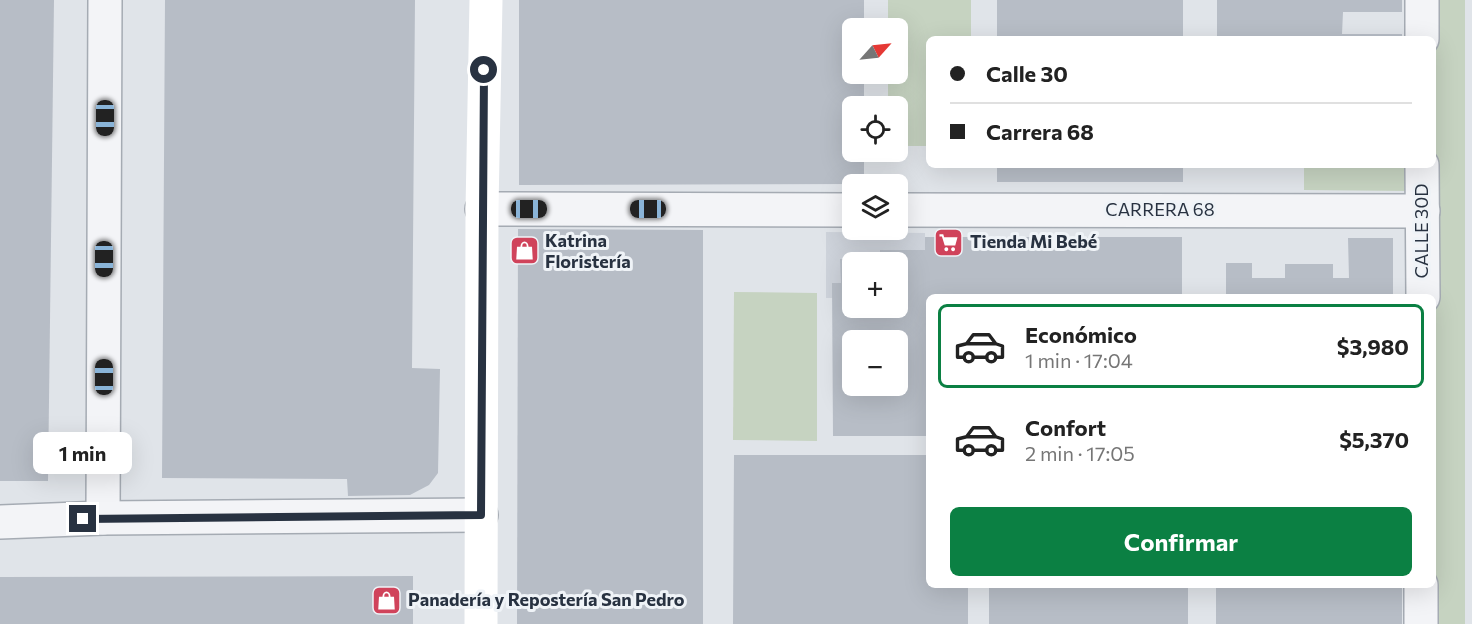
<!DOCTYPE html>
<html lang="es">
<head>
<meta charset="utf-8">
<style>
  :root { --surface:#fff; --page:#f6f6f6; --text:#222; --muted:#767676; --line:#e0e0e0; --accent:#0b8043 }
  body { margin:0; font-family:Commissioner,sans-serif; background:var(--page); color:var(--text); height:100vh; display:flex; flex-direction:column; font-size:22px; white-space:nowrap }
  * { box-sizing:border-box; margin:0 }
  p { font-size:20px; color:var(--muted) }
  .icon { flex:none; width:33px; height:33px; fill:none; stroke:currentColor; stroke-width:2; stroke-linecap:round; stroke-linejoin:round }
  .map { position:relative; flex:1; overflow:hidden }
  .sheet { position:absolute; left:926px; top:294px; width:510px; height:294px; display:flex; flex-direction:column; background:var(--surface); border-radius:9px; box-shadow:0 6px 24px #0002 }
  .sheet>* { flex:none }
  .banner { position:absolute; left:926px; top:36px; width:510px; height:132px; border-radius:9px; box-shadow:0 6px 24px #0002; display:grid; align-content:center; height:132px; padding:0 24px; background:var(--surface) }
  .needle { width:39px; rotate:63deg }
  .controls { position:absolute; left:842px; top:18px; display:grid; gap:12px }
  .controls a { display:grid; place-items:center; width:66px; height:66px; border-radius:9px; background:var(--surface); box-shadow:0 6px 24px #0002; font-size:30px }
  .end { position:absolute; width:27px; height:27px; margin:-14px; border:8px solid #283241; background:#fff; box-shadow:0 0 0 3px #fff }
  .from { border-radius:50% }
  .bubble { position:absolute; height:42px; border-radius:9px; background:var(--surface); box-shadow:0 6px 24px #0002; font-size:20px; font-weight:700; line-height:42px; text-align:center }
  .car { position:absolute; width:18px; height:36px; margin:-18px -9px; border-radius:8px; box-shadow:0 0 4px 2px #0007; background:linear-gradient(#222 24%,#8ab4d8 0 40%,#222 0 76%,#8ab4d8 0 86%,#222 0) }
  .banner b { display:flex; align-items:center; gap:21px; height:57px; font-size:22px }
  .banner b+b { border-top:2px solid var(--line) }
  .banner i { width:15px; height:15px; background:var(--text) }
  ul { padding:10px 0 0; list-style:none }
  li { display:flex; align-items:center; gap:18px; height:84px; margin:0 12px 9px; padding:0 12px; border:3px solid transparent; border-radius:9px }
  li div { flex:1 }
  li b { display:block; font-size:22px }
  li em { font-style:normal; font-weight:700 }
  li.selected { border-color:var(--accent) }
  li>.icon { width:54px; height:54px; stroke-width:1.5 }
  .action { display:flex; gap:12px; margin-top:auto; padding:12px 24px }
  .action a { flex:1; height:69px; border-radius:9px; background:var(--accent); color:#fff; font-size:24px; font-weight:700; line-height:69px; text-align:center }
  .map>svg:first-child { display:block }
</style>
</head>
<body>
<div class="map">
<svg width="1472" height="624" viewBox="0 0 1472 624">
  <rect width="100%" height="100%" fill="#e0e4e9"/>
  <path fill="#ced3db" d="M 826,232 L 925,233 L 925,299 L 897,262 L 852,262 L 852,298 L 826,298 Z"/>
  <g fill="#c6d3c1">
    <path d="M 888,0 L 971,0 L 971,39 L 928,39 L 928,146 L 897,146 L 897,106 L 888,106 L 888,74 L 897,74 L 897,28 L 888,28 Z"/>
    <path d="M 1436,0 L 1465,0 L 1465,624 L 1432,624 Z"/>
    <path d="M 1304,165 L 1407,165 L 1407,191 L 1304,190 Z"/>
    <path d="M 734,292 L 817,293 L 817,441 L 733,440 Z"/>
  </g>
  <g fill="#b7bdc6" fill-rule="evenodd">
    <path d="M 0,0 L 54,0 L 48,481 L 0,481 Z"/>
    <path d="M 165,0 L 415,0 L 412,368 L 440,369 L 438,473 L 429,485 L 410,495 L 348,496 L 347,479 L 162,478 Z"/>
    <path d="M 519,0 L 864,0 L 864,28 L 852,28 L 852,74 L 864,74 L 864,106 L 852,106 L 852,152 L 864,152 L 864,184 L 519,185 Z"/>
    <rect x="997" y="0" width="186" height="39"/>
    <path d="M 1217,0 L 1402,0 L 1402,12 L 1343,12 L 1342,34 L 1402,34 L 1402,39 L 1217,39 Z"/>
    <rect x="997" y="165" width="186" height="17"/>
    <path d="M 518,229 L 703,230 L 703,624 L 517,624 Z"/>
    <path d="M 925,237 L 1182,237 L 1182,297 L 928,297 L 928,436 L 833,436 L 832,283 L 841,283 L 840,259 L 880,260 L 880,250 L 925,250 ZM 852,262 L 897,262 L 897,308 L 852,308 ZM 852,340 L 897,340 L 897,386 L 852,386 Z"/>
    <path d="M 1348,238 L 1393,238 L 1393,297 L 1226,297 L 1226,263 L 1252,263 L 1252,278 L 1285,278 L 1285,264 L 1333,264 L 1333,278 L 1349,278 Z"/>
    <path d="M 734,455 L 928,455 L 928,585 L 968,585 L 968,624 L 733,624 Z"/>
    <path d="M 413,576 L 413,624 L 0,624 L 0,577 Z"/>
    <rect x="989" y="585" width="199" height="39"/>
    <rect x="1216" y="585" width="186" height="39"/>
  </g>
  <g fill="none" stroke-linecap="round" stroke-linejoin="round">
    <defs>
      <g id="street">
        <path d="M 1422,0 L 1422,39"/>
        <path d="M 1422,165 L 1423,297"/>
        <path d="M 482,209 L 852,210"/>
        <path d="M 897,210 L 1423,211"/>
        <path d="M 103,518 L 105,0"/>
        <path d="M 0,522 L 103,518 L 481,515"/>
        <path d="M 1421,624 L 1421,585"/>
      </g>
    </defs>
    <use href="#street" stroke="#a5abb3" stroke-width="36"/>
    <use href="#street" stroke="#f3f4f7" stroke-width="33"/>
    <path stroke="#fff" stroke-width="33" d="M 481,624 L 482,209 L 486,0"/>
  </g>
  <g fill="none" stroke-linecap="round" stroke-linejoin="round">
    <path stroke="#283241" stroke-width="8" d="M 83,519 L 481,515 L 484,70"/>
  </g>
  <defs>
    <symbol id="supermarket-square" viewBox="-11 -11 22 22"><rect x="-9" y="-9" width="18" height="18" rx="4" fill="#d0435b" stroke="#eff3f7"/><path d="M-6-5.5h2.5l.6 2H6L4.5 2H-2.5L-4.4-4H-6ZM-1.5 3.2a1.3 1.3 0 1 0 .1 0ZM3 3.2a1.3 1.3 0 1 0 .1 0Z" fill="#fff"/></symbol>
    <symbol id="shop-square" viewBox="-11 -11 22 22"><rect x="-9" y="-9" width="18" height="18" rx="4" fill="#d0435b" stroke="#eff3f7"/><path d="M-5-2.5h2.3a2.7 3.5 0 0 1 5.4 0H5L5.5 6h-11ZM-1.5-2.5h3a1.5 2.3 0 0 0-3 0Z" fill="#fff"/></symbol>
  </defs>
  <g fill-rule="evenodd">
    <use href="#supermarket-square" x="932" y="226" width="33" height="33"/>
    <use href="#shop-square" x="508" y="234" width="33" height="33"/>
    <use href="#shop-square" x="370" y="584" width="33" height="33"/>
  </g>
  <g text-anchor="middle" stroke-width="6" stroke-linejoin="round" paint-order="stroke">
    <g font-size="18" fill="#283241" stroke="#eff3f7">
      <text x="1160" y="216">CARRERA 68</text>
      <text transform="translate(1422 231) rotate(-90)" y="6">CALLE 30D</text>
    </g>
    <g font-size="18" font-weight="bold" fill="#283241" stroke="#eff3f7" text-anchor="start">
      <text x="545" y="247">Katrina<tspan x="545" dy="21">Floristería</tspan></text>
      <text x="970" y="248">Tienda Mi Bebé</text>
      <text x="408" y="606">Panadería y Repostería San Pedro</text>
    </g>
  </g>
</svg>
<div class="controls">
<a><svg class="needle" viewBox="-14 -14 28 28"><path d="M0-13l5 13h-10z" fill="#e53935"/><path d="M0 13l5-13h-10z" fill="#767676"/></svg></a>
<a><svg class="icon" aria-label="locate" viewBox="0 0 24 24"><circle cx="12" cy="12" r="6"/><path d="M12 2v4M12 18v4M2 12h4M18 12h4"/></svg></a>
<a><svg class="icon" aria-label="layers" viewBox="0 0 24 24"><path d="M12 4l9 5-9 5-9-5zM3 14l9 5 9-5"/></svg></a>
<a>+</a>
<a>−</a>
</div>
<i class="end from" style="left:484px;top:70px"></i>
<i class="end" style="left:83px;top:519px"></i>
<div class="bubble" style="left:33px;top:432px;width:99px">1 min</div>
<i class="car" style="left:105px;top:118px;rotate:180deg"></i>
<i class="car" style="left:529px;top:209px;rotate:90deg"></i>
<i class="car" style="left:648px;top:209px;rotate:270deg"></i>
<i class="car" style="left:104px;top:259px;rotate:180deg"></i>
<i class="car" style="left:104px;top:377px;rotate:0deg"></i>
<div class="banner">
<b><i class="from"></i>Calle 30</b>
<b><i></i>Carrera 68</b>
</div>
<section class="sheet">
<ul>
<li class="selected"><svg class="icon" aria-label="car" viewBox="0 0 24 24"><path d="M5 17H2v-5l4-1 3-4h7l3 4 3 1v5h-3M9 17h6M6 11h13"/><circle cx="7" cy="17" r="2"/><circle cx="17" cy="17" r="2"/></svg><div><b>Económico</b><p>1 min · 17:04</p></div><em>$3,980</em></li>
<li><svg class="icon" aria-label="car" viewBox="0 0 24 24"><path d="M5 17H2v-5l4-1 3-4h7l3 4 3 1v5h-3M9 17h6M6 11h13"/><circle cx="7" cy="17" r="2"/><circle cx="17" cy="17" r="2"/></svg><div><b>Confort</b><p>2 min · 17:05</p></div><em>$5,370</em></li>
</ul>
<div class="action"><a>Confirmar</a></div>
</section>
</div>
</body>
</html>
